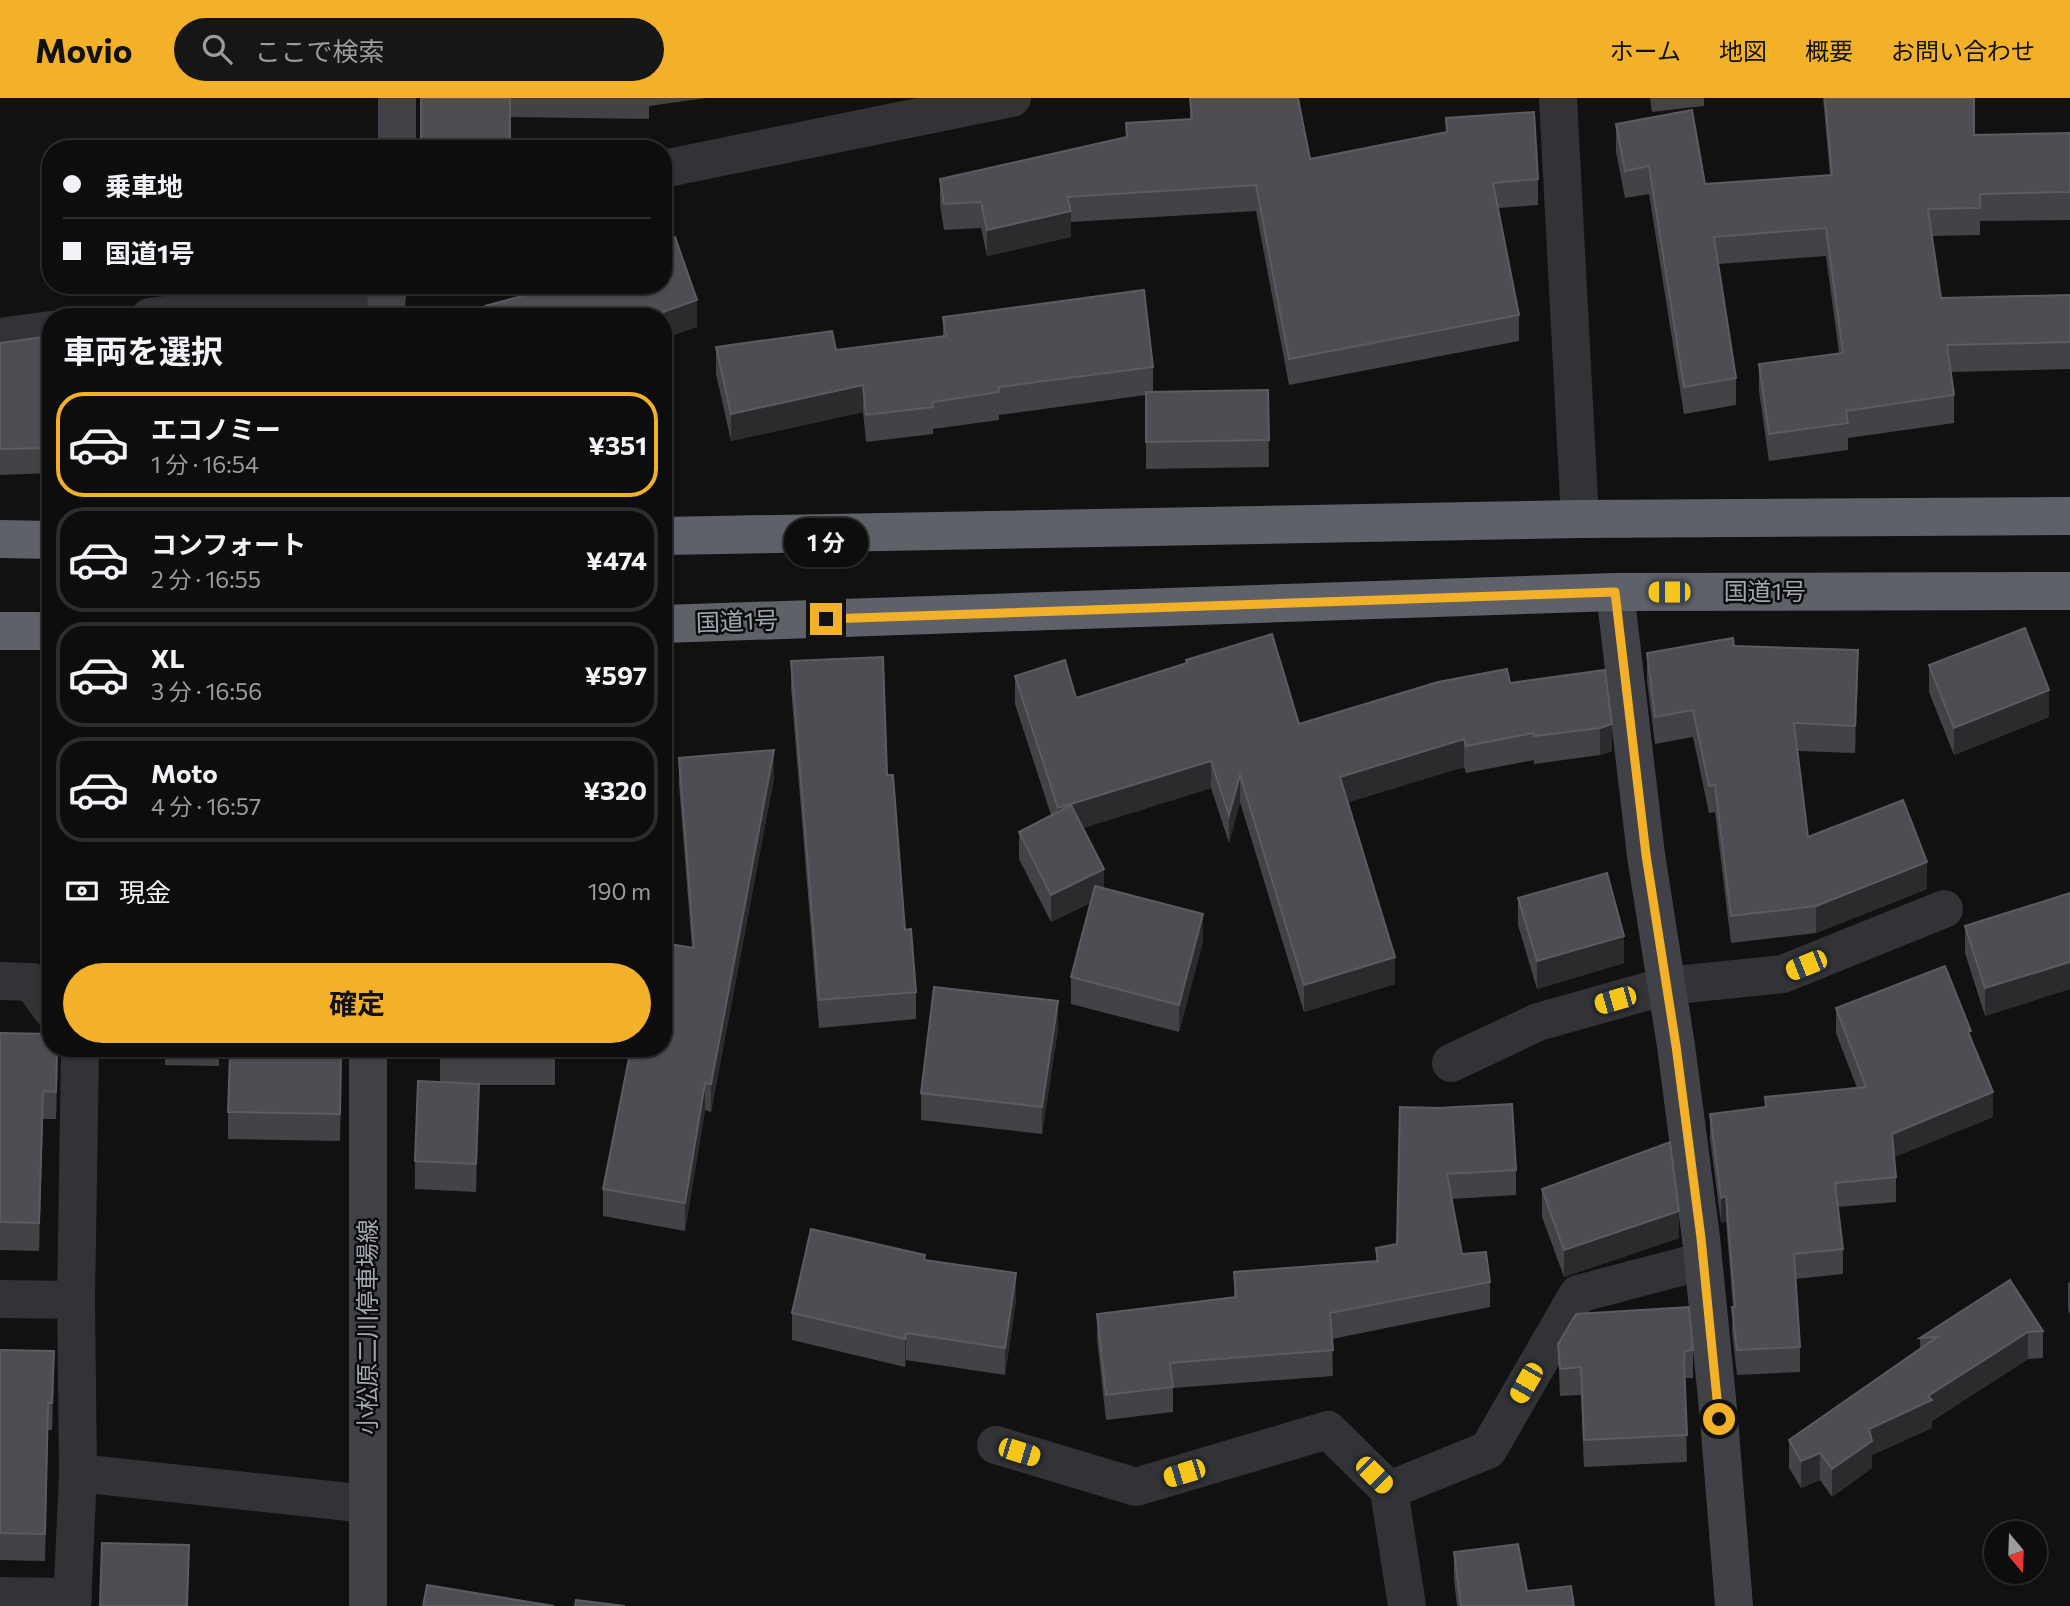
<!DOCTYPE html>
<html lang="ja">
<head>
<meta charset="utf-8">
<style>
  :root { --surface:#0d0d0e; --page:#161617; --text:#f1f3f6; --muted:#9a9c9e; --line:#2d2d2e; --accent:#f3b029 }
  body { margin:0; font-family:Commissioner,"Noto Sans JP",sans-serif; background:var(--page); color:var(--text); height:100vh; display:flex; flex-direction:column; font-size:26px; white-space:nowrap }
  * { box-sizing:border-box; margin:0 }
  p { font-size:23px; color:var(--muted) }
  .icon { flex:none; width:38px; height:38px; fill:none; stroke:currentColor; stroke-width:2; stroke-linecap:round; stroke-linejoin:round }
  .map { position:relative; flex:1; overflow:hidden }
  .details { position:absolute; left:42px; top:210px; width:630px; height:749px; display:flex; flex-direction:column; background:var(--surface); border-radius:28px; box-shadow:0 2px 5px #0004,0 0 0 2px var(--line) }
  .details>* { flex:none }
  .hud { position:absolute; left:42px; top:42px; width:630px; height:154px; border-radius:28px; box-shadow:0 2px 5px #0004,0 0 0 2px var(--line); display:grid; align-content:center; height:154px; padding:0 21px; background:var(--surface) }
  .needle { width:46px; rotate:161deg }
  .tools { position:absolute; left:1984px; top:1423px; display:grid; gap:14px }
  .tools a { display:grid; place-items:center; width:63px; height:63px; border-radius:50%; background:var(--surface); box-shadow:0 2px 5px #0004,0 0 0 2px var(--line); font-size:35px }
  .end { position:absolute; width:32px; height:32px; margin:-16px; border:9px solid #f3b029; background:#111; box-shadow:0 0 0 4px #111 }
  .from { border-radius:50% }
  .bubble { position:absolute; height:49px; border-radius:24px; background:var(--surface); box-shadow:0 2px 5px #0004,0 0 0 2px var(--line); font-size:23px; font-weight:700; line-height:49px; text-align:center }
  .car { position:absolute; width:21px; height:42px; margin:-21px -10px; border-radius:9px; box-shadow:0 0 5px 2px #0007; background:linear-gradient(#f5c518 24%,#345 0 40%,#f5c518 0 76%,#345 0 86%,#f5c518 0) }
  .hud b { display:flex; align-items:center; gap:24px; height:66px; font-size:26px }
  .hud b+b { border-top:2px solid var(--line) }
  .hud i { width:18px; height:18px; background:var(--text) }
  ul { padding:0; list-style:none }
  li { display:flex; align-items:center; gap:21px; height:105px; margin:0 14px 10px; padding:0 7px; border:4px solid var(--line); border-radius:28px }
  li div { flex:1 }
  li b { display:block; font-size:26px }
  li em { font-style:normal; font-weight:700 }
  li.selected { border-color:var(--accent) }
  li>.icon { width:63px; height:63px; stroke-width:1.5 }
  h2 { padding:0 21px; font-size:32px; line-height:84px }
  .pay { display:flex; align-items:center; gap:18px; height:77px; padding:0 21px; font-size:26px }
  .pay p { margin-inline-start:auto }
  .cta { display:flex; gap:14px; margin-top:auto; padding:14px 21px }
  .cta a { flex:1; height:80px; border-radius:42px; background:var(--accent); color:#111; font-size:28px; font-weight:700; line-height:80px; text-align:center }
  header { display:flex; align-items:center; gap:42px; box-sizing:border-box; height:98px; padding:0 35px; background:var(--accent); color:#111 }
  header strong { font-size:33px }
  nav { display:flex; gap:38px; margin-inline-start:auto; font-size:24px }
  .search { width:490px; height:63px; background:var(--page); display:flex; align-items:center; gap:18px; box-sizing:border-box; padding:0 24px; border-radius:38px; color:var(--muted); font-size:26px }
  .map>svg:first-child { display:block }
</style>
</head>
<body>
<header>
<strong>Movio</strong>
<div class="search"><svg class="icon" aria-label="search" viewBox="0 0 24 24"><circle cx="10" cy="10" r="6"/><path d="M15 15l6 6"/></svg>ここで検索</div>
<nav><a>ホーム</a><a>地図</a><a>概要</a><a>お問い合わせ</a></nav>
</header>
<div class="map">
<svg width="2070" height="1508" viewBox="0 0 2070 1508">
  <rect width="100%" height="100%" fill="#111112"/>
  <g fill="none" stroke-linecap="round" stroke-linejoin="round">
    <g stroke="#323337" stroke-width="38">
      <path d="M 1558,0 L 1580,421"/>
      <path d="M 663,71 L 1012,0"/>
      <path d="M 150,219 L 388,187"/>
      <path d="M 0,239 L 51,232"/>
      <path d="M 0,883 L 32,884 L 51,911"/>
      <path d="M 1451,965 L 1538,924 L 1666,888 L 1783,876 L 1944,811"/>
      <path d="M 0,1201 L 76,1202"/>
      <path d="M 996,1347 L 1136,1389 L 1328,1332 L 1389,1392 L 1488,1352 L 1578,1196 L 1703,1163"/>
      <path d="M 78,1375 L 368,1406"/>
      <path d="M 1389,1392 L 1407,1508"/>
      <path d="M 0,1498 L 73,1499"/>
      <path d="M 72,1508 L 78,1375 L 76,1202 L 80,953 L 77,950"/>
    </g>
    <g stroke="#404247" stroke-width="38">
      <path d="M 397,0 L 397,51"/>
      <path d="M 385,219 L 388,187"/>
      <path d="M 1615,494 L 1646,757 L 1676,948 L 1701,1140 L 1719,1321 L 1734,1508"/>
      <path d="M 368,950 L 368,1508"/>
    </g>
    <g stroke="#5e6168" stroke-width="38">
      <path d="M 663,438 L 1580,421 L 2070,418"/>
      <path d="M 0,441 L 51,442"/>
      <path d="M 663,526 L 1615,494 L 2070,493"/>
      <path d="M 0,533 L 51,533"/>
    </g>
  </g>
  <g fill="#424347">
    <path d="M 421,0 L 707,0 L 649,8 L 649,21 L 510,19 L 510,51 L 421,51 Z"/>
    <path d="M 1190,0 L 1310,61 L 1446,34 L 1446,20 L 1538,81 L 1538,107 L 1498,110 L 1519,217 L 1519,243 L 1289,287 L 1256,113 L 1071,124 L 1071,139 L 987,158 L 981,130 L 944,132 L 940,107 L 940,81 L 1126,39 L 1126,25 L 1190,21 Z"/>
    <path d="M 1650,0 L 1704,0 L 1704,8 L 1652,14 Z"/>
    <path d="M 1823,0 L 1974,0 L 1974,37 L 2070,35 L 2070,122 L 1980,123 L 1980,137 L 1932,138 L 1941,200 L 2070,197 L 2070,271 L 1951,274 L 1954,297 L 1954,325 L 1848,340 L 1848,352 L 1769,363 L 1759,293 L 1759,266 L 1839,255 L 1826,158 L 1718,166 L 1736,280 L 1736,307 L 1684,316 L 1649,96 L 1625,100 L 1616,54 L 1616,26 L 1705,86 L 1830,77 Z"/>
    <path d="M 943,219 L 1153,269 L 1153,294 L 1268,292 L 1269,369 L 1146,371 L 1146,297 L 999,317 L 999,322 L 933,331 L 933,336 L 866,344 L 863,314 L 731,343 L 716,276 L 716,249 L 836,252 L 943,239 Z"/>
    <path d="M 51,238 L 51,375 L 0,377 L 0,245 Z"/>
    <path d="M 1734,548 L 1858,579 L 1855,655 L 1798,653 L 1808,739 L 1927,791 L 1816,835 L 1731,845 L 1715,714 L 1709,715 L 1693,639 L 1655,646 L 1647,583 L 1647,555 Z"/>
    <path d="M 1186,562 L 1299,626 L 1510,585 L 1605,572 L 1612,653 L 1600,657 L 1534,666 L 1534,662 L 1466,675 L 1464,669 L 1348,704 L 1395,886 L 1304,914 L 1240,704 L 1229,745 L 1211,690 L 1083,730 L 1104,790 L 1203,843 L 1179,934 L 1071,906 L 1071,879 L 1090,805 L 1051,824 L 1019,761 L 1019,734 L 1051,717 L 1015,606 L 1015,578 L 1076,600 L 1186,566 Z"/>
    <path d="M 791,563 L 887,677 L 905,832 L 916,894 L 916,921 L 819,930 L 791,590 Z"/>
    <path d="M 1929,567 L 2049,619 L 1954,657 L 1929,594 Z"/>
    <path d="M 679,660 L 774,680 L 711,1014 L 705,1012 L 685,1133 L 603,1118 L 603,1091 L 692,850 L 679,687 Z"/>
    <path d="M 2070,795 L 2070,891 L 1985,918 L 1965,855 L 1965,828 Z"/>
    <path d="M 1518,800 L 1624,865 L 1537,891 L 1518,827 Z"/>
    <path d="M 1836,910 L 1971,942 L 1993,1019 L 1894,1059 L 1896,1079 L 1896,1104 L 1838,1109 L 1843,1151 L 1843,1176 L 1795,1181 L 1800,1249 L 1800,1274 L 1737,1277 L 1732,1234 L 1733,1209 L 1726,1123 L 1721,1125 L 1710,1041 L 1710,1016 L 1765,1009 L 1765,999 L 1857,990 L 1836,935 Z"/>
    <path d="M 1058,931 L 1042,1036 L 921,1022 L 921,995 Z"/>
    <path d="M 0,935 L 58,950 L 56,1021 L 43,1021 L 39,1153 L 0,1152 Z"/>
    <path d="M 165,950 L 219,950 L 219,968 L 165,967 Z"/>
    <path d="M 440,950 L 555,950 L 555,987 L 479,987 L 476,1094 L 415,1091 L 415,1063 L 440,984 Z"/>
    <path d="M 341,984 L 340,1043 L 228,1041 L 228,1014 Z"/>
    <path d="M 1400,1009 L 1516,1072 L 1516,1097 L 1452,1101 L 1462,1156 L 1490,1184 L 1490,1209 L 1332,1241 L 1333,1278 L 1173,1290 L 1173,1314 L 1106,1322 L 1097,1241 L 1097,1216 L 1234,1199 L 1234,1174 L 1376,1163 L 1376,1150 L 1397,1146 Z"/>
    <path d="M 1542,1091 L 1679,1140 L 1564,1179 L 1542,1119 Z"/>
    <path d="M 925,1162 L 1016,1203 L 1005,1277 L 906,1262 L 905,1269 L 792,1242 L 792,1215 Z"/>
    <path d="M 2070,1184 L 2070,1217 L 2068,1212 L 2068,1185 Z"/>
    <path d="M 2043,1233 L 2043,1260 L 2028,1261 L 1932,1323 L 1932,1330 L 1872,1357 L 1872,1370 L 1832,1399 L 1820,1382 L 1801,1390 L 1789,1370 L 1789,1342 L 1920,1251 L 1920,1240 Z"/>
    <path d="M 1558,1246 L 1693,1252 L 1693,1280 L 1685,1280 L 1687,1364 L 1584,1369 L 1581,1297 L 1560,1298 Z"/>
    <path d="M 0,1252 L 54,1280 L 52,1332 L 48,1332 L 45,1463 L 0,1462 Z"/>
    <path d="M 1454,1454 L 1527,1493 L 1574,1508 L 1457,1508 L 1454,1481 Z"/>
  </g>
  <g fill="#2a2b2d">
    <path d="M 1071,113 L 1071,139 L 987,158 L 987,132 Z"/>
    <path d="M 697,202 L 697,229 L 663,241 L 663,219 L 649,219 Z"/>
    <path d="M 863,287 L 863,314 L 731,343 L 731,316 Z"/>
    <path d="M 1858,552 L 1858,579 L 1855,655 L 1855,628 Z"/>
    <path d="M 2049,592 L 2049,619 L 1954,657 L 1954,630 Z"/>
    <path d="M 1612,626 L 1612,653 L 1600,657 L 1600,630 Z"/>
    <path d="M 1464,641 L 1464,669 L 1340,707 L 1340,679 Z"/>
    <path d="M 774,652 L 774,680 L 711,1014 L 711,986 Z"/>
    <path d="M 1211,663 L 1211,690 L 1058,738 L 1058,710 Z"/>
    <path d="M 1240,677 L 1240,704 L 1229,745 L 1229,717 Z"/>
    <path d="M 1927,764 L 1927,791 L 1816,835 L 1816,808 Z"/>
    <path d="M 1104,771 L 1104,798 L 1051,824 L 1051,797 Z"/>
    <path d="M 1203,816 L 1203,843 L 1179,934 L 1179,907 Z"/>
    <path d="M 1624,838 L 1624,865 L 1537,891 L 1537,863 Z"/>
    <path d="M 1395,859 L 1395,886 L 1304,914 L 1304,887 Z"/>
    <path d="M 2070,864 L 2070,891 L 1985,918 L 1985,890 Z"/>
    <path d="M 1058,903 L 1058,931 L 1042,1036 L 1042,1009 Z"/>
    <path d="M 58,950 L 58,964 L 56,1021 L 56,994 Z"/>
    <path d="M 341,957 L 341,984 L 340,1043 L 340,1016 Z"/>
    <path d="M 705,985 L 705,1012 L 685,1133 L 685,1105 Z"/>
    <path d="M 479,986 L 479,1013 L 476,1094 L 476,1066 Z"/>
    <path d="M 43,993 L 43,1021 L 39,1153 L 39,1125 Z"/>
    <path d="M 1993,994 L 1993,1019 L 1892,1060 L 1892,1036 Z"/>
    <path d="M 1726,1098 L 1726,1123 L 1721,1125 L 1721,1100 Z"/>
    <path d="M 1679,1113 L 1679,1140 L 1564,1179 L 1564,1152 Z"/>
    <path d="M 1016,1175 L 1016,1203 L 1005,1277 L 1005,1250 Z"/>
    <path d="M 2028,1234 L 2028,1261 L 1932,1323 L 1932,1330 L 1872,1357 L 1872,1370 L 1832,1399 L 1832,1371 L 1869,1331 L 1928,1298 Z"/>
    <path d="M 906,1235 L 906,1262 L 905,1269 L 905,1241 Z"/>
    <path d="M 54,1253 L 54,1280 L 52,1332 L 52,1305 Z"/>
    <path d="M 48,1305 L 48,1332 L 45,1463 L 45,1436 Z"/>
    <path d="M 1820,1355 L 1820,1382 L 1801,1390 L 1801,1363 Z"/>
    <path d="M 189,1447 L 189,1475 L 187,1508 Z"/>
  </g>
  <g fill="#4d4e53" stroke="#5a5c62" stroke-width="2">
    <path d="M 421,0 L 510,0 L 510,48 L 421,47 Z"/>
    <path d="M 1190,0 L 1298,0 L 1310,61 L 1447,34 L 1446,20 L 1534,14 L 1538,81 L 1493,85 L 1519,217 L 1289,261 L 1256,87 L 1067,99 L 1071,113 L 987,132 L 981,104 L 944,106 L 940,81 L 1127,39 L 1126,25 L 1192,21 Z"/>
    <path d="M 1825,0 L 1974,0 L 1974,37 L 2070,35 L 2070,94 L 1980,96 L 1980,110 L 1928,111 L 1941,200 L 2070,197 L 2070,244 L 1947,247 L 1954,297 L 1846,313 L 1848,325 L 1769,336 L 1759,266 L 1843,255 L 1826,130 L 1714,139 L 1736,280 L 1684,289 L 1649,68 L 1625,73 L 1616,26 L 1692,12 L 1705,86 L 1832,77 Z"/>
    <path d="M 675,139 L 697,202 L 649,219 L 488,219 L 485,208 L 562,187 L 663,187 L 663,143 Z"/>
    <path d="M 1144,192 L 1153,269 L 999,289 L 999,294 L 933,304 L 933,309 L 866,317 L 863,287 L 731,316 L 716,249 L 832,233 L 836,252 L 946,238 L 943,219 Z"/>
    <path d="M 51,238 L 51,350 L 0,351 L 0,245 Z"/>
    <path d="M 1268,292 L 1269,342 L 1146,344 L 1146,294 Z"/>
    <path d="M 2025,530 L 2049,592 L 1954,630 L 1929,567 Z"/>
    <path d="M 1272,536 L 1299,626 L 1438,584 L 1507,571 L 1510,585 L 1605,572 L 1612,626 L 1600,630 L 1534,638 L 1534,635 L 1466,648 L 1464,641 L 1340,679 L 1395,859 L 1304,887 L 1240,677 L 1229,717 L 1211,663 L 1058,710 L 1015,578 L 1065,562 L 1076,600 L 1187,565 L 1186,562 Z"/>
    <path d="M 1733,540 L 1734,548 L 1858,552 L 1855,628 L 1794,625 L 1808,739 L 1903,702 L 1927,764 L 1816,808 L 1731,818 L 1715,687 L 1709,688 L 1693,612 L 1655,619 L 1647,555 Z"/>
    <path d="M 883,559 L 887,677 L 893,677 L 905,832 L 911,831 L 916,894 L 819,902 L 791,563 Z"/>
    <path d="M 774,652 L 711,986 L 705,985 L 685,1105 L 603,1091 L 631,950 L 663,950 L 663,845 L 694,850 L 679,660 Z"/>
    <path d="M 1071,707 L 1104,771 L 1051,797 L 1019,734 Z"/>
    <path d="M 1607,775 L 1624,838 L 1537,863 L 1518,800 Z"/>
    <path d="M 1095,788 L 1203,816 L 1179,907 L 1071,879 Z"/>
    <path d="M 2070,795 L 2070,864 L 1985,890 L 1965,828 Z"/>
    <path d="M 1945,868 L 1971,933 L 1968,934 L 1993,994 L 1892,1036 L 1896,1079 L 1835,1085 L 1843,1151 L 1794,1156 L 1800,1249 L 1737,1252 L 1732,1209 L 1735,1209 L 1726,1098 L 1721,1100 L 1710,1016 L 1766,1009 L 1765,999 L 1866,989 L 1836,910 Z"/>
    <path d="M 934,889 L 1058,903 L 1042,1009 L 921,995 Z"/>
    <path d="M 0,935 L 51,936 L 51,950 L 57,950 L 56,994 L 43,993 L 39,1125 L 0,1124 Z"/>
    <path d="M 440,950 L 555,950 L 555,960 L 440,959 Z"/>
    <path d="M 230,955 L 341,957 L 340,1016 L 228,1014 Z"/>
    <path d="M 418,983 L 479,986 L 476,1066 L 415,1063 Z"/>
    <path d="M 1512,1006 L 1516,1072 L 1447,1076 L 1462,1156 L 1486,1154 L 1490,1184 L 1330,1215 L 1333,1252 L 1170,1265 L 1173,1289 L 1106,1297 L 1097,1216 L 1236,1199 L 1234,1174 L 1378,1163 L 1376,1150 L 1397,1146 L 1400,1009 L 1438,1010 Z"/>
    <path d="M 1670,1044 L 1679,1113 L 1564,1152 L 1542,1091 Z"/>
    <path d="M 811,1131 L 925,1157 L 924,1162 L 1016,1175 L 1005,1250 L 906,1235 L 905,1241 L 792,1215 Z"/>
    <path d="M 2010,1182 L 2043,1233 L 2028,1234 L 1928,1298 L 1932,1302 L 1869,1331 L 1872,1343 L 1832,1371 L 1820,1355 L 1801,1363 L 1789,1342 L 1937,1239 L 1920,1240 Z"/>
    <path d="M 1689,1209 L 1693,1252 L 1685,1253 L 1684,1263 L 1687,1337 L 1584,1342 L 1581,1269 L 1560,1271 L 1558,1246 L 1576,1216 Z"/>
    <path d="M 0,1252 L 54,1253 L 52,1305 L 48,1305 L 45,1436 L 0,1435 Z"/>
    <path d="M 102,1445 L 189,1447 L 187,1508 L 100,1508 Z"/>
    <path d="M 1518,1446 L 1527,1493 L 1571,1488 L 1574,1508 L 1461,1508 L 1454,1454 Z"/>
    <path d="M 427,1487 L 554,1508 L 423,1508 Z"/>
    <path d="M 576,1502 L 625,1508 L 575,1508 Z"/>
  </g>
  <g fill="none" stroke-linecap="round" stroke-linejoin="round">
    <path stroke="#f3b029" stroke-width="9" d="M 826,521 L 1615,494 L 1646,757 L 1676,948 L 1701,1140 L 1719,1321"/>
  </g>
  <g text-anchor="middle" stroke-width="5" stroke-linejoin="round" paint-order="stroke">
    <g font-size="24" fill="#a2a7b3" stroke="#0c0c0d">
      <text x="1765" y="502">国道1号</text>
      <text transform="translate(737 524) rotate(-2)" y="8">国道1号</text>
      <text transform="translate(368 1229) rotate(-90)" y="8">小松原二川停車場線</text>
    </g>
  </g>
</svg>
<div class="tools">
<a><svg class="needle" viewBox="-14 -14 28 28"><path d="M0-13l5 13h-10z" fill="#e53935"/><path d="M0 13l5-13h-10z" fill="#9a9c9e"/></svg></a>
</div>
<i class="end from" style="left:1719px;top:1321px"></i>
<i class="end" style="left:826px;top:521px"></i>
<div class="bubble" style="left:784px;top:420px;width:84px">1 分</div>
<i class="car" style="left:1669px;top:494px;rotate:270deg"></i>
<i class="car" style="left:1806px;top:867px;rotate:248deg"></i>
<i class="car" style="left:1615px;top:902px;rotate:254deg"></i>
<i class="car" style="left:1526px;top:1285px;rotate:210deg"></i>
<i class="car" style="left:1019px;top:1354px;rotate:107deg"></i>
<i class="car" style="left:1184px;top:1375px;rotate:253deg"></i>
<i class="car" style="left:1374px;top:1377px;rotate:135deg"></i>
<div class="hud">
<b><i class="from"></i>乗車地</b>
<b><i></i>国道1号</b>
</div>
<section class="details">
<h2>車両を選択</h2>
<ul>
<li class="selected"><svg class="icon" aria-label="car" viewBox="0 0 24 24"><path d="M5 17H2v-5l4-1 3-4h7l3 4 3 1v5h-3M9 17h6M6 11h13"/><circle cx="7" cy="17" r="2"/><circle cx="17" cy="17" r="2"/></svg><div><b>エコノミー</b><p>1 分 · 16:54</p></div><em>¥351</em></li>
<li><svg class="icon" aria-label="car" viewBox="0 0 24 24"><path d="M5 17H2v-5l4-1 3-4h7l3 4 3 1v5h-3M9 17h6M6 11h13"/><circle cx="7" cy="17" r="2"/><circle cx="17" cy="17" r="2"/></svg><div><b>コンフォート</b><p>2 分 · 16:55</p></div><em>¥474</em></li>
<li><svg class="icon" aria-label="car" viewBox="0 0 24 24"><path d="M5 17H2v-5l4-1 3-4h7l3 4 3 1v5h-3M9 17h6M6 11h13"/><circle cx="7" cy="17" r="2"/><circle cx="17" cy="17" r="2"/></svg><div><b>XL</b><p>3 分 · 16:56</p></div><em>¥597</em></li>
<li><svg class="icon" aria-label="car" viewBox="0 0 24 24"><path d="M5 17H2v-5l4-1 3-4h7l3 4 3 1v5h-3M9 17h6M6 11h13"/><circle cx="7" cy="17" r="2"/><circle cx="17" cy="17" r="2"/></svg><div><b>Moto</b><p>4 分 · 16:57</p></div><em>¥320</em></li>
</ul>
<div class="pay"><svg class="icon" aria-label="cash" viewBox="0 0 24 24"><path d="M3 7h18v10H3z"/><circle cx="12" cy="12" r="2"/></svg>現金<p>190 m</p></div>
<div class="cta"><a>確定</a></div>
</section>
</div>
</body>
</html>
